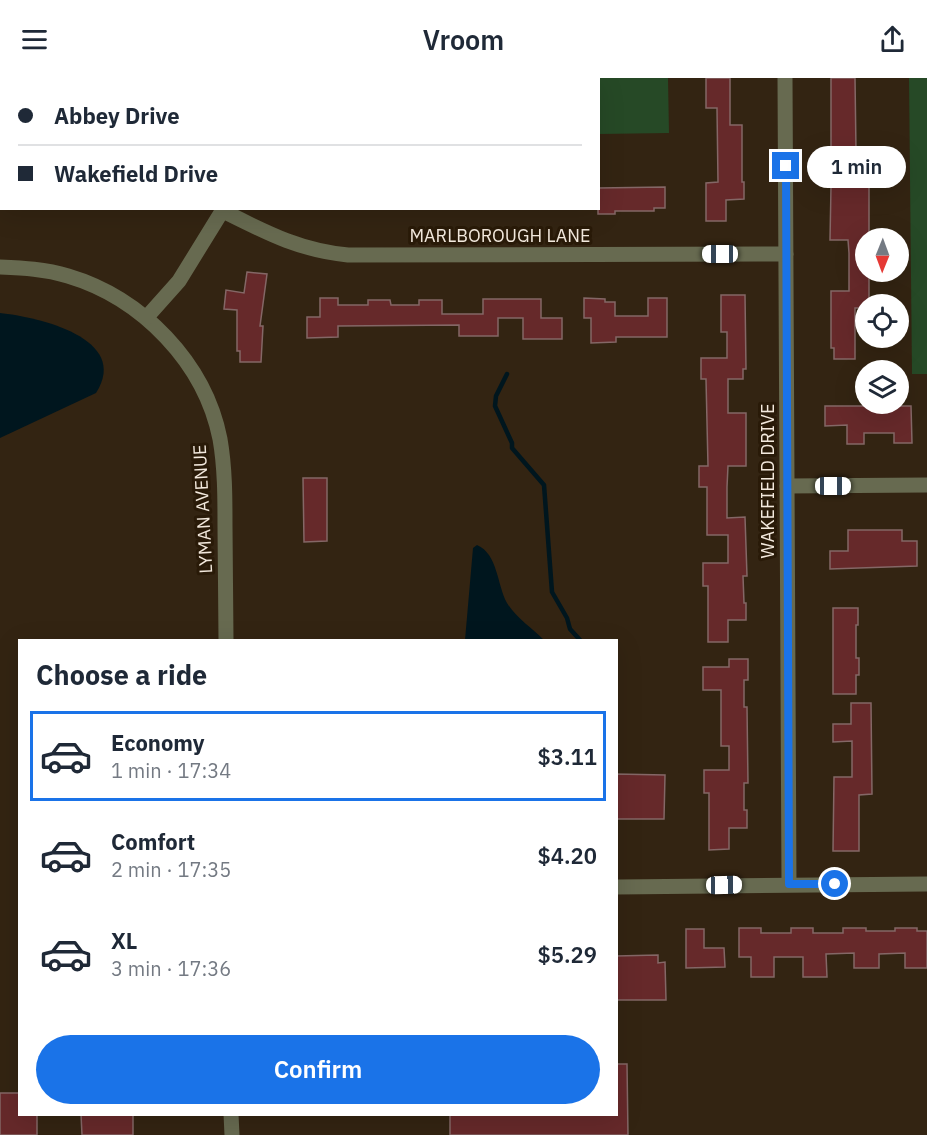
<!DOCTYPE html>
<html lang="en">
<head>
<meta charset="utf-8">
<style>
  :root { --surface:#fff; --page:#f2f2f3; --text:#1f2937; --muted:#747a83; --line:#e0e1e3; --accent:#1a73e8 }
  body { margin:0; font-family:"IBM Plex Sans",sans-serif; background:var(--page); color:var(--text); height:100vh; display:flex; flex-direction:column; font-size:22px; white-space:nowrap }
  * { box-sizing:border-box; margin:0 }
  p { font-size:20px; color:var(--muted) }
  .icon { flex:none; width:33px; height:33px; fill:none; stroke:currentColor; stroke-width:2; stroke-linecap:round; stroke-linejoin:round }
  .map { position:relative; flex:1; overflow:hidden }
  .panel { position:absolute; left:18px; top:561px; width:600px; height:477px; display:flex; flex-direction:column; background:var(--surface); border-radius:0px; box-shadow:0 6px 24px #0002 }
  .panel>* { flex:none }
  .top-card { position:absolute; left:0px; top:0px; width:600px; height:132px; box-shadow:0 6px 24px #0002; display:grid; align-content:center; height:132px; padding:0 18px; background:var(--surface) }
  .needle { width:39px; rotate:181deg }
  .controls { position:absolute; left:855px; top:150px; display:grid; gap:12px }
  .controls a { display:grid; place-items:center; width:54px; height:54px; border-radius:50%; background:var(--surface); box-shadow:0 6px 24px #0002; font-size:30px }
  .end { position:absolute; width:27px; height:27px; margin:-14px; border:8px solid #1a73e8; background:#fff; box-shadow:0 0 0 3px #fff }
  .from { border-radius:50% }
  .bubble { position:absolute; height:42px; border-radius:21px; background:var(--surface); box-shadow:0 6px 24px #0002; font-size:20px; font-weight:600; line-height:42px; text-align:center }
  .car { position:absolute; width:18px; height:36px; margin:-18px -9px; border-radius:8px; box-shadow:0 0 4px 2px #0007; background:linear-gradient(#fff 24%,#345 0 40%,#fff 0 76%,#345 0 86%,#fff 0) }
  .top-card b { display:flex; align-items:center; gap:21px; height:57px; font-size:22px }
  .top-card b+b { border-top:2px solid var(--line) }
  .top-card i { width:15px; height:15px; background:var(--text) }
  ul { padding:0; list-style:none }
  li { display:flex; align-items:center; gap:18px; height:90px; margin:0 12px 9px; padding:0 6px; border:3px solid transparent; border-radius:0px }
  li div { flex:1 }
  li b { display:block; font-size:22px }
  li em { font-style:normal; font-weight:600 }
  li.selected { border-color:var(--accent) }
  li>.icon { width:54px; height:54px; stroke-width:1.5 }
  h2 { padding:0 18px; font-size:27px; line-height:72px }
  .primary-button { display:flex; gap:12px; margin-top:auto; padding:12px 18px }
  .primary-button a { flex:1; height:69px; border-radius:36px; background:var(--accent); color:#fff; font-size:24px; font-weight:600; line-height:69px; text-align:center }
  header { display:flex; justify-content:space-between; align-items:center; height:78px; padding:0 18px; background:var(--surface); font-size:27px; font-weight:600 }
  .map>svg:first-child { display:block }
</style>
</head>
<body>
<header><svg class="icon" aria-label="menu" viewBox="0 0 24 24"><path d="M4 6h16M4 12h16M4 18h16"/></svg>Vroom<svg class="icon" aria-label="share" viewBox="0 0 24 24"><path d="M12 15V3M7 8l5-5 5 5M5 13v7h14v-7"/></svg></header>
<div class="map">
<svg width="927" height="1057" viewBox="0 0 927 1057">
  <rect width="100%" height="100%" fill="#332412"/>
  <g fill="#264926">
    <path d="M 388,0 L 668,0 L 669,55 L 599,56 L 598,2 L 388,1 Z"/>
    <path d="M 909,0 L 927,0 L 927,296 L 912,296 Z"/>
  </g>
  <g fill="#00161e">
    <path d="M 0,235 C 38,239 131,260 96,315 L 0,360 Z"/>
    <path d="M 477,467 C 498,476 497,507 507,525 C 516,540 532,550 544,562 L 465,562 L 473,470 Z"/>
  </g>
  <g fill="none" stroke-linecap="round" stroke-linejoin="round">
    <path stroke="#00161e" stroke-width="4.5" d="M 507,296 L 496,318 L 495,328 L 512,365 L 512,370 L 544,407 L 552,514 L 567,540 L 570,551 L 580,562"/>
  </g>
  <g fill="#66292a" stroke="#846766" stroke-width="1.5">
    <path d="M 706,0 L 730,0 L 730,47 L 742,47 L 742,104 L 744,104 L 744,121 L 726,122 L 726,143 L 706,143 L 706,105 L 718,104 L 717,30 L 706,30 Z"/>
    <path d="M 831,0 L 855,0 L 856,73 L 831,74 Z"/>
    <path d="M 849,87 L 869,87 L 869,160 L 866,160 L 866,194 L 869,194 L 869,226 L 866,226 L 866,230 L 855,230 L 855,281 L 834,281 L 834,270 L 831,270 L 831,213 L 849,213 L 849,175 L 848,162 L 830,162 L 831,109 L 849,109 Z"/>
    <path d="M 665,109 L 665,130 L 654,130 L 654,133 L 615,133 L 615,136 L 598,136 L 598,110 Z"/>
    <path d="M 247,194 L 267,196 L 260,248 L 263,248 L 261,284 L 240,284 L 240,273 L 237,273 L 237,232 L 224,231 L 226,212 L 244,215 Z"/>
    <path d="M 721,217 L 745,217 L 746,291 L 743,291 L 743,301 L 728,301 L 728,335 L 746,335 L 746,388 L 728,388 L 727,409 L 727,440 L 745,439 L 747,498 L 743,498 L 744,525 L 746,525 L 746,542 L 728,542 L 728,564 L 708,564 L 708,508 L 703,508 L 703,485 L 728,485 L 728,457 L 707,457 L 707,409 L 699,409 L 699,388 L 708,388 L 706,301 L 701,301 L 701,280 L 727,280 L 727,254 L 721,254 Z"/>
    <path d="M 320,220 L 338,220 L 338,227 L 368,227 L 368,222 L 390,222 L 391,227 L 419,227 L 419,222 L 442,222 L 442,236 L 483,236 L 483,221 L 541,221 L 541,240 L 562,240 L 562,261 L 523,261 L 523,240 L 498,240 L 498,258 L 459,258 L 459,247 L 338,248 L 338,259 L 307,260 L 307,239 L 320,239 Z"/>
    <path d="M 584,220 L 605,221 L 605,224 L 615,224 L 615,238 L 648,238 L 648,220 L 667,220 L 667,259 L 616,259 L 616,264 L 591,265 L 591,240 L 584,240 Z"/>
    <path d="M 825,328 L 911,328 L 912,365 L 894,365 L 894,355 L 864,355 L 864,366 L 847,366 L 847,347 L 825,348 Z"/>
    <path d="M 303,400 L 327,400 L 327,463 L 304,464 Z"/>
    <path d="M 848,452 L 902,452 L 902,463 L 917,463 L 917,488 L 830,491 L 830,473 L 848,473 Z"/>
    <path d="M 833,530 L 858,530 L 858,547 L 856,547 L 856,580 L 859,580 L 859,597 L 856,597 L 856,616 L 833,616 Z"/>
    <path d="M 729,581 L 748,581 L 748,602 L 744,602 L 744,629 L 747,629 L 748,705 L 744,705 L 744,732 L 747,732 L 747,750 L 729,750 L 729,771 L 709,772 L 709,715 L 704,715 L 704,692 L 729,692 L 729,668 L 721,668 L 721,612 L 703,612 L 703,589 L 729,589 Z"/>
    <path d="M 851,625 L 871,625 L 872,716 L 859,717 L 859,773 L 833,773 L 834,699 L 852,699 L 852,663 L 833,664 L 833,646 L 851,646 Z"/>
    <path d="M 616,696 L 665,697 L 664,741 L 616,741 Z"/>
    <path d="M 739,850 L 761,850 L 761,855 L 791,855 L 791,850 L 813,850 L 813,855 L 843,855 L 843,850 L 866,850 L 866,853 L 895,853 L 895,850 L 917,850 L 917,853 L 927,853 L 927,890 L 905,890 L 905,875 L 879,876 L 879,890 L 854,890 L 854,875 L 826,876 L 827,899 L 803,899 L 803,879 L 774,879 L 774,899 L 751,899 L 751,879 L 739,879 Z"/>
    <path d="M 686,851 L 704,851 L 704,870 L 724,870 L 725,889 L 686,890 Z"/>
    <path d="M 658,877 L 658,885 L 665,884 L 666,922 L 616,922 L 616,878 Z"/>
    <path d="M 616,986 L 627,986 L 628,1057 L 450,1057 L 450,1036 L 616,1036 Z"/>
    <path d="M 0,1015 L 20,1015 L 20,1036 L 37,1036 L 37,1057 L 0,1057 Z"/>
    <path d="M 81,1036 L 133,1036 L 133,1057 L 82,1057 Z"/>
  </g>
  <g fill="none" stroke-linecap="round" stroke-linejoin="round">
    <g stroke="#676a50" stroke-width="15">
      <path d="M 28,0 L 28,2"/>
      <path d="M 785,0 L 789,806"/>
      <path d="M 266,2 L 267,0"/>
      <path d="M 0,51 L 2,51"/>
      <path d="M 223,133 C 267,155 299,172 348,177 L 786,176"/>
      <path d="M 0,189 C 23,190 45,191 68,198 C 142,220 205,285 220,361 C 225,390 225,419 225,448 C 225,486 226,524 226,562"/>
      <path d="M 146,240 L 179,203 L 224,130"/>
      <path d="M 787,408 L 927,407"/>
      <path d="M 617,809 L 927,806"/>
      <path d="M 231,1036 L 232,1057"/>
    </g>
  </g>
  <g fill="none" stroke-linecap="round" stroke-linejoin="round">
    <path stroke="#1a73e8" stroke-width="8" d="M 786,88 L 789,806 L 835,806"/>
  </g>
  <g text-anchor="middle" stroke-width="6" stroke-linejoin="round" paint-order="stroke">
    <g font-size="18" fill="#f3e9dd" stroke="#291a08">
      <text x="500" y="164">MARLBOROUGH LANE</text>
      <text transform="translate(768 403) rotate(-90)" y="6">WAKEFIELD DRIVE</text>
      <text transform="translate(203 431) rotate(-93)" y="6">LYMAN AVENUE</text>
    </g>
  </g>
</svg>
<div class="controls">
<a><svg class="needle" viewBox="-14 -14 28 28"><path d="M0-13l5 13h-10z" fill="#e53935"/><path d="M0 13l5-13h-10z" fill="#747a83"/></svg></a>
<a><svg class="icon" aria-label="locate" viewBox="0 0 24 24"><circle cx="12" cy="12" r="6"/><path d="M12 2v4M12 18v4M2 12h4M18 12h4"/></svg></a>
<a><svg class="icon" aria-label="layers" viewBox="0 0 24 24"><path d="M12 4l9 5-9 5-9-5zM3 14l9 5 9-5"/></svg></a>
</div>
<i class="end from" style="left:835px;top:806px"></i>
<i class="end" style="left:786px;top:88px"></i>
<div class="bubble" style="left:807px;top:68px;width:99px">1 min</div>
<i class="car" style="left:720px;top:176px;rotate:270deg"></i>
<i class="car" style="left:833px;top:408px;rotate:90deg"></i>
<i class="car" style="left:724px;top:807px;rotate:89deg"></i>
<div class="top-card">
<b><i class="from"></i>Abbey Drive</b>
<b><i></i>Wakefield Drive</b>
</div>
<section class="panel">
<h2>Choose a ride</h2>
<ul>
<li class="selected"><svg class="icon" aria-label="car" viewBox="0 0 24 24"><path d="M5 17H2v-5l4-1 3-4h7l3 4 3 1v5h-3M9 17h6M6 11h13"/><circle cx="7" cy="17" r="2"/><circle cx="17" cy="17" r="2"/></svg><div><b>Economy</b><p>1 min · 17:34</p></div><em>$3.11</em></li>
<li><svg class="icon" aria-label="car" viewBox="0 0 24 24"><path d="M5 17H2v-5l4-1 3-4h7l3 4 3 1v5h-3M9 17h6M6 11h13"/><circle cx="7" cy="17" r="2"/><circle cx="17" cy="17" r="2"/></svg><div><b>Comfort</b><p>2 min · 17:35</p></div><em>$4.20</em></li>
<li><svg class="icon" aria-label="car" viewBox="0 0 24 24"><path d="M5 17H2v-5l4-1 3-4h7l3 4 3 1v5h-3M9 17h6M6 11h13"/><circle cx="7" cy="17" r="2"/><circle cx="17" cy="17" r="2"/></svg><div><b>XL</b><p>3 min · 17:36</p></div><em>$5.29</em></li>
</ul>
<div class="primary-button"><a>Confirm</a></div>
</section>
</div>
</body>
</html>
